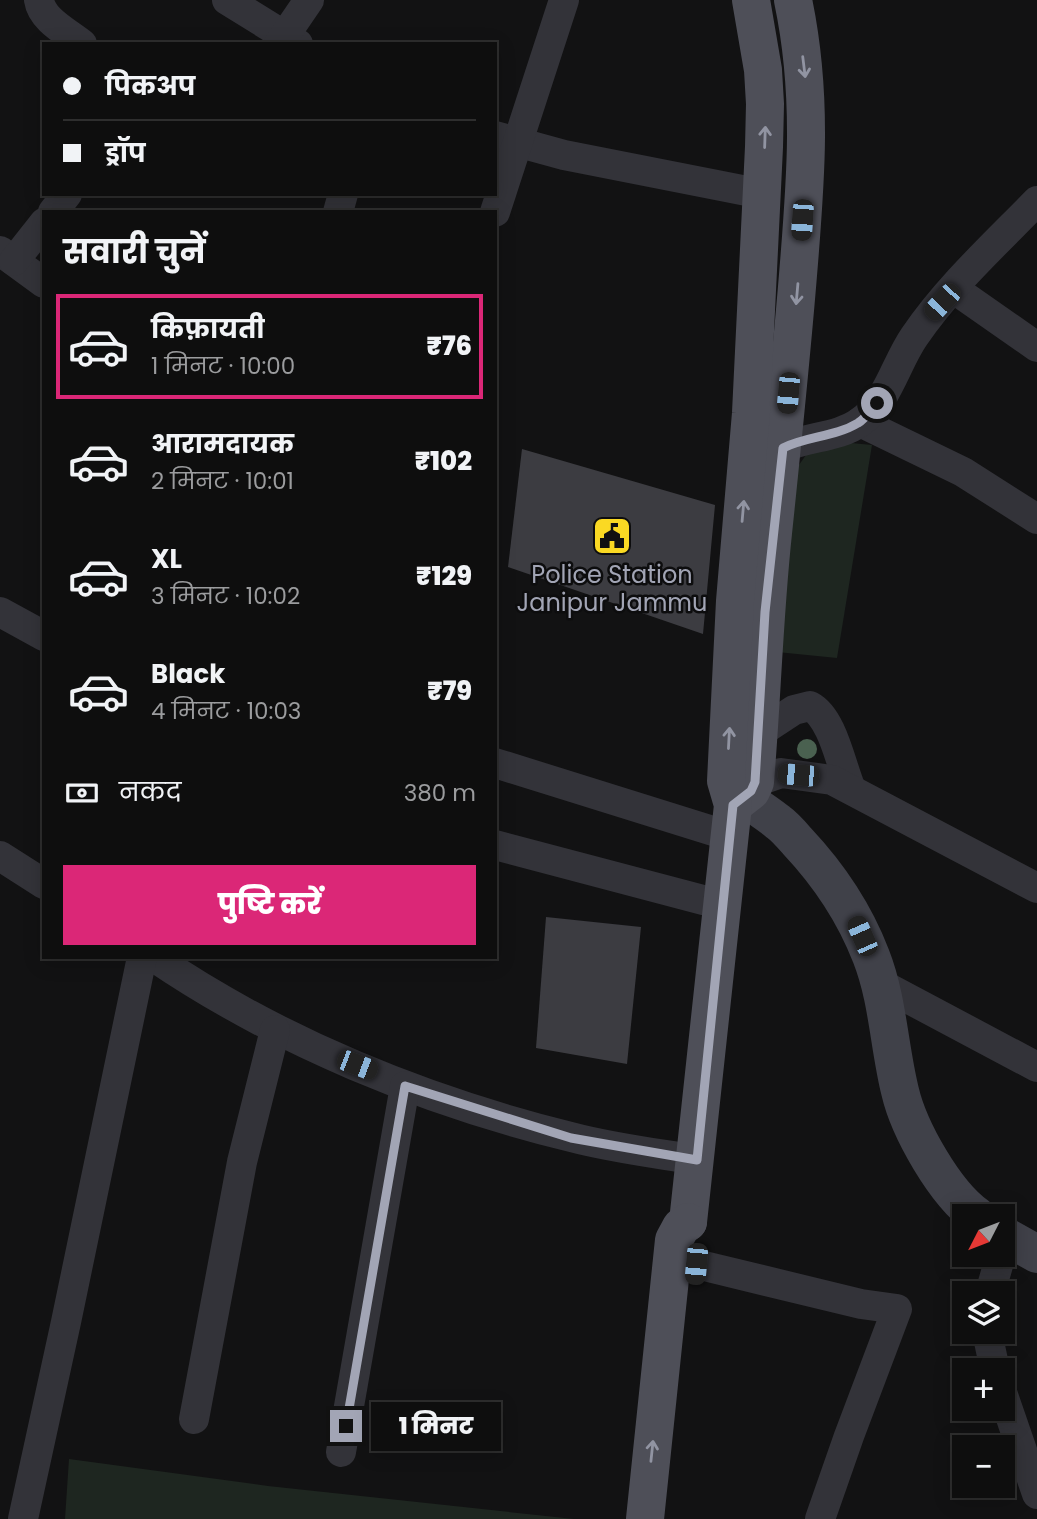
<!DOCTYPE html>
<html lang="hi">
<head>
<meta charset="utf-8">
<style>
  :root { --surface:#0e0e0e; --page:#171717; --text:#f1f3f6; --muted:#9b9c9e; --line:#2e2e2e; --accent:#db2777 }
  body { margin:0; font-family:Poppins,"Noto Sans Devanagari",sans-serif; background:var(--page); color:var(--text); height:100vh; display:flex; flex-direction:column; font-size:26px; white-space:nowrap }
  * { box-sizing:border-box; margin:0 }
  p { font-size:23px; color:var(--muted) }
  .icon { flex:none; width:38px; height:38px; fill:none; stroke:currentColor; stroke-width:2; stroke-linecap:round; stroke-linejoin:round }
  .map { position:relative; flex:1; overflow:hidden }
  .details { position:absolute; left:42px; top:210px; width:455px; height:749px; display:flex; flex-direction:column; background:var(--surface); border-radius:0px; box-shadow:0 4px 18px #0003,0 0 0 2px var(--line) }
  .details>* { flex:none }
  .banner { position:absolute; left:42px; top:42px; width:455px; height:154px; border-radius:0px; box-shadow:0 4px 18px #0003,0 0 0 2px var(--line); display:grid; align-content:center; height:154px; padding:0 21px; background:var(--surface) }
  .needle { width:46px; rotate:228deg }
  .controls { position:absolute; left:952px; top:1204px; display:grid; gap:14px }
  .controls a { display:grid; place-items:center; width:63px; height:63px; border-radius:0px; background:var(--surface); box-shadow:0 4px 18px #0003,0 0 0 2px var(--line); font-size:35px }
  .end { position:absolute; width:32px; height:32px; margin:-16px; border:9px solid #a2a5b5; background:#111; box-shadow:0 0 0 4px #111 }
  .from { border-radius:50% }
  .bubble { position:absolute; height:49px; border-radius:0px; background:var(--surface); box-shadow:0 4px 18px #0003,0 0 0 2px var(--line); font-size:23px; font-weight:800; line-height:49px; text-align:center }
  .car { position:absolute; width:21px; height:42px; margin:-21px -10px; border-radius:9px; box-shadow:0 0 5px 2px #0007; background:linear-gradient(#222 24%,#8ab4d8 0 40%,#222 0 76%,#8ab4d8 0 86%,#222 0) }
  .banner b { display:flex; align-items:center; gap:24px; height:66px; font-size:26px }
  .banner b+b { border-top:2px solid var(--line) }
  .banner i { width:18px; height:18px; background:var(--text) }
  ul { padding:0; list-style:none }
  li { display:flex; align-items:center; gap:21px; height:105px; margin:0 14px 10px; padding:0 7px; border:4px solid transparent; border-radius:0px }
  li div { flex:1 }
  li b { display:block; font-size:26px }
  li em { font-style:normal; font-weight:800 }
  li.active { border-color:var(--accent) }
  li>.icon { width:63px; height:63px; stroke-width:1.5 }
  h2 { padding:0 21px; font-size:32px; line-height:84px }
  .pay { display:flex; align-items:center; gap:18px; height:77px; padding:0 21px; font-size:26px }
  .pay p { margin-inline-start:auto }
  .primary-button { display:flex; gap:14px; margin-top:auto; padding:14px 21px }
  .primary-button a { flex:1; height:80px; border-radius:0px; background:var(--accent); color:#fff; font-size:28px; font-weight:800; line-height:80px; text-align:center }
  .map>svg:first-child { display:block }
</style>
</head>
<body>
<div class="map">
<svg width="1037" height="1519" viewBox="0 0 1037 1519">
  <rect width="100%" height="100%" fill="#121213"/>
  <g fill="#1e2620">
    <path d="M 830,441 L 872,445 L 837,658 L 777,652 L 794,472 L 806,455 Z"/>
    <path d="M 69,1459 L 268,1486 L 574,1519 L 65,1519 Z"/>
  </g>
  <g fill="#3c3c41">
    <path d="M 522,449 L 715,505 L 703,634 L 508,567 Z"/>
    <path d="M 546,917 L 641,927 L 627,1064 L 536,1048 Z"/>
  </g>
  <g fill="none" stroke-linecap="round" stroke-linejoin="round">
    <g stroke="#333339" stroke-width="30">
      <path d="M 39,0 C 42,20 67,32 82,44"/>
      <path d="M 227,0 L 298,44"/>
      <path d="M 279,44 L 309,0"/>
      <path d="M 495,136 L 564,155 L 762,194"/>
      <path d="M 53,212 L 67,194"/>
      <path d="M 338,212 L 343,194"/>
      <path d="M 495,212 L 564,0"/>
      <path d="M 0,251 L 44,283"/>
      <path d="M 14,261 L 44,223"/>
      <path d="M 954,289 L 1037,347"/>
      <path d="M 860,422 L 963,472 L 1037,519"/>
      <path d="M 783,448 C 807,436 838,438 860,422 C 887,403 896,363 914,337 C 948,287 995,244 1037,201"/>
      <path d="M 0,612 L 44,636"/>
      <path d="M 759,733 L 794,710 L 810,706 C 833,718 841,766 851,789"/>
      <path d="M 495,763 L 729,836"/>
      <path d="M 755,782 L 781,773 L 832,780 L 1037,888"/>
      <path d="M 495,845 L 722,905"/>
      <path d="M 0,856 L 44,884"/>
      <path d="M 154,957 C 279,1042 425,1101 571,1137 C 612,1148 655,1153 697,1160"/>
      <path d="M 879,983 L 1037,1067"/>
      <path d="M 696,1264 L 861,1304 L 897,1309 L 849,1436 L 820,1519"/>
      <path d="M 990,1293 L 1001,1255"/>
      <path d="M 987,1332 L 995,1370"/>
      <path d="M 1003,1395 L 1037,1494"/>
      <path d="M 194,1419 L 242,1162 L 275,1030"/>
      <path d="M 341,1452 L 405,1086"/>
      <path d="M 23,1519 L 66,1322 L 142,957"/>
    </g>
    <g stroke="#404149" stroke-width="38">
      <path d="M 744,797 C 755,806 767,813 778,822 C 785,827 791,834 797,841 C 829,875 854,912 871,956 C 888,999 889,1047 900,1091 C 909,1130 945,1193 977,1216"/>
      <path d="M 1003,1235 L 1037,1254"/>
    </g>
    <g stroke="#4e4f58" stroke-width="38">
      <path d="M 733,805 L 751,791 L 755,782 C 762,699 764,616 773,533 C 782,447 791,361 798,275 C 806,179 813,95 793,0"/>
      <path d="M 688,1222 L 733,805 L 726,781 L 735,601 L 751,413 L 764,147 L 765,104 L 763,70 L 751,0"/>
      <path d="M 645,1519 L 674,1240 L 681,1227 L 688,1222"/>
    </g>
  </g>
  <circle fill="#4a6150" cx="807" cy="749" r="10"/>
  <defs><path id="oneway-shaft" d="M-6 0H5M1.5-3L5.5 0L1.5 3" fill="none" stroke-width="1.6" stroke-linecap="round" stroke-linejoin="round" transform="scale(1.75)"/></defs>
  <g stroke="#9194a2">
    <use href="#oneway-shaft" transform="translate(804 67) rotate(83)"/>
    <use href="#oneway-shaft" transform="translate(765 137) rotate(-88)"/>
    <use href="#oneway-shaft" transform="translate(797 294) rotate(95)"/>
    <use href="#oneway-shaft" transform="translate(743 511) rotate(-85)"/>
    <use href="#oneway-shaft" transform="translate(729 738) rotate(-87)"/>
    <use href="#oneway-shaft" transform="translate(652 1451) rotate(-84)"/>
  </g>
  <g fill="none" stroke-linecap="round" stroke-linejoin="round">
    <path stroke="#a2a5b5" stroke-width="9" d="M 346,1426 L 405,1086 L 571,1138 L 697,1160 L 733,805 L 751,791 L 755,782 L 765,612 L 783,448 C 807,436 835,437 858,423 C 865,419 871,410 877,403"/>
  </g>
  <defs>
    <symbol id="civic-square" viewBox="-11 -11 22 22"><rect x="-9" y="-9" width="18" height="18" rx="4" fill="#fad923" stroke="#0d0d0e"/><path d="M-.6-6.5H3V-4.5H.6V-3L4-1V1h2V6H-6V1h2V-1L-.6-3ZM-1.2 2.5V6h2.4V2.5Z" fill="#111"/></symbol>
  </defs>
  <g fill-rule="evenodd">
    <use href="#civic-square" x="590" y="514" width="44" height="44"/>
  </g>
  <g text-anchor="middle" stroke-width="5" stroke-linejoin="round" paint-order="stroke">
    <g font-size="24" fill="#a2a5b5" stroke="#0d0d0e">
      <text x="612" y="583">Police Station<tspan x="612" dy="28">Janipur Jammu</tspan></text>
    </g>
  </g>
</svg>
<div class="controls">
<a><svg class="needle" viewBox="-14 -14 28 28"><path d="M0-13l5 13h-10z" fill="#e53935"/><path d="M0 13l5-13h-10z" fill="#9b9c9e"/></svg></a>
<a><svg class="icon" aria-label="layers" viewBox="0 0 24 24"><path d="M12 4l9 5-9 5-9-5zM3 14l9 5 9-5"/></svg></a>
<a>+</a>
<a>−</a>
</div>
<i class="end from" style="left:877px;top:403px"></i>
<i class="end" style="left:346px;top:1426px"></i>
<div class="bubble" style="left:371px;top:1402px;width:130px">1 मिनट</div>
<i class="car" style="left:802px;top:220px;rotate:184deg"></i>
<i class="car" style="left:942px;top:302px;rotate:223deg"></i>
<i class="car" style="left:788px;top:393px;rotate:185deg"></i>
<i class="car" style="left:798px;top:775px;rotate:275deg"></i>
<i class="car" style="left:862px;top:936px;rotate:336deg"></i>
<i class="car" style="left:357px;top:1065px;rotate:111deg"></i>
<i class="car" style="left:696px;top:1264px;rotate:185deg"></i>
<div class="banner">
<b><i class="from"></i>पिकअप</b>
<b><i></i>ड्रॉप</b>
</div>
<section class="details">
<h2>सवारी चुनें</h2>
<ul>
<li class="active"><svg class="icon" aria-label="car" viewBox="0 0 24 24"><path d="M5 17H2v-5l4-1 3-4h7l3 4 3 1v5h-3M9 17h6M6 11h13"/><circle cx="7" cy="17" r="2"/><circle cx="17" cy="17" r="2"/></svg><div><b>किफ़ायती</b><p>1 मिनट · 10:00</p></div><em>₹76</em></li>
<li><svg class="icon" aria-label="car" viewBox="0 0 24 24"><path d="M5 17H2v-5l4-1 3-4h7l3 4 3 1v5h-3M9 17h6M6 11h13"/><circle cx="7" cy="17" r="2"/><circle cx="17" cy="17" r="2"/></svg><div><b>आरामदायक</b><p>2 मिनट · 10:01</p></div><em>₹102</em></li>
<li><svg class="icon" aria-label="car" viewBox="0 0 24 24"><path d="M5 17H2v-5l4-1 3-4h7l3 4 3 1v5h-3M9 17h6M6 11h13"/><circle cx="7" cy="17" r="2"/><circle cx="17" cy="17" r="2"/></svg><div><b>XL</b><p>3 मिनट · 10:02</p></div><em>₹129</em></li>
<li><svg class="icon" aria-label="car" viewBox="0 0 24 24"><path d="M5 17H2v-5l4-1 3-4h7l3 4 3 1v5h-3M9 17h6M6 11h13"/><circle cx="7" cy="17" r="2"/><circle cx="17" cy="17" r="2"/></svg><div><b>Black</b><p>4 मिनट · 10:03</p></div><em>₹79</em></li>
</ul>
<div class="pay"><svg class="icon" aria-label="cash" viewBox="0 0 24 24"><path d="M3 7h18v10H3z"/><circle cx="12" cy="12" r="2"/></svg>नकद<p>380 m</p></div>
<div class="primary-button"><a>पुष्टि करें</a></div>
</section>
</div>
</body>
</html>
